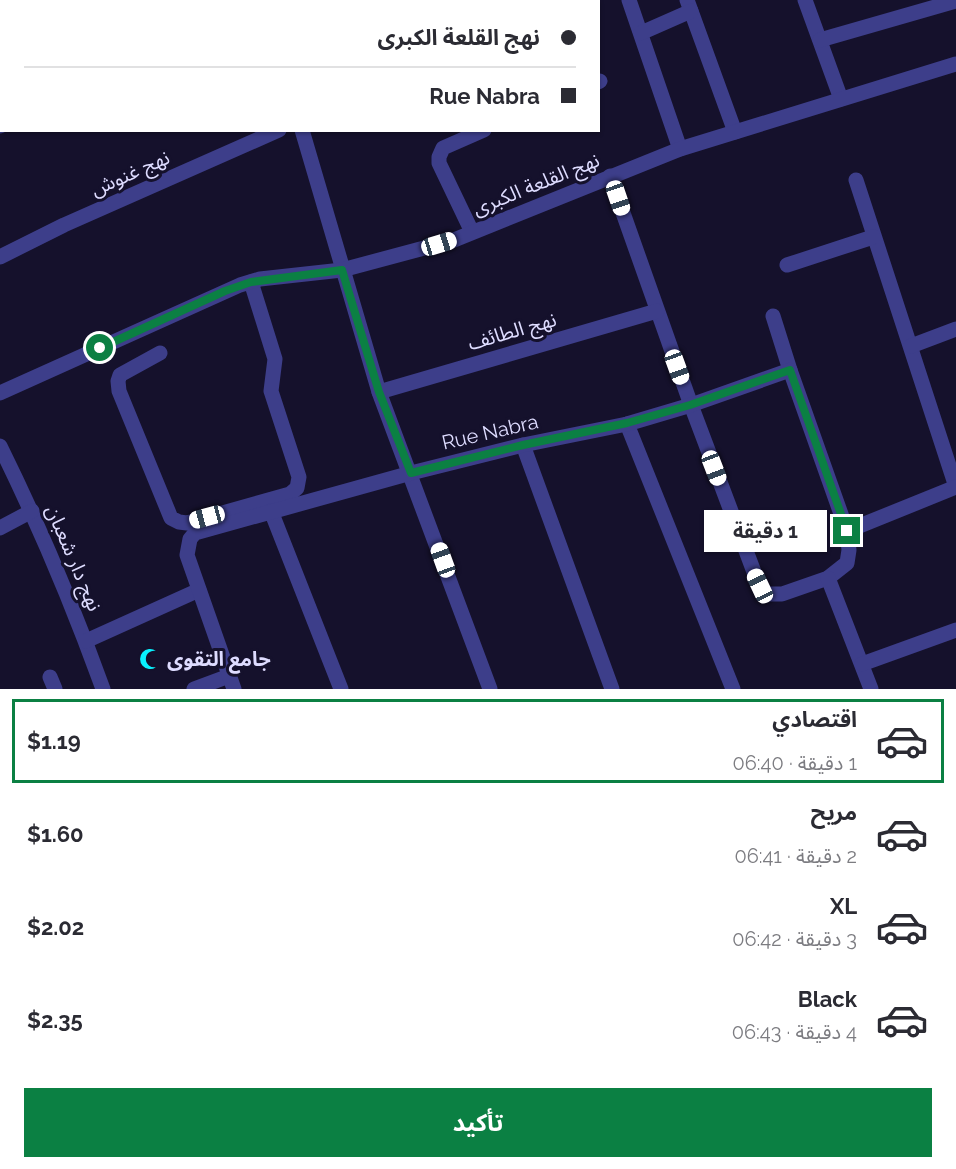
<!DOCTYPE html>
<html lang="ar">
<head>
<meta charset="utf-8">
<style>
  :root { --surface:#fff; --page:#f2f2f3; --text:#2b2b33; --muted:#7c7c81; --line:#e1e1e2; --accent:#0b8043 }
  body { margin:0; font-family:Raleway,"Noto Sans Arabic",sans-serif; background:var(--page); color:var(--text); direction:rtl; height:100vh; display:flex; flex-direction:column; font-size:22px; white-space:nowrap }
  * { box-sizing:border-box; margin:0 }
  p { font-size:20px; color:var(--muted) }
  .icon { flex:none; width:33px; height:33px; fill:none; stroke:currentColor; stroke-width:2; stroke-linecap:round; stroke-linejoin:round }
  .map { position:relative; height:689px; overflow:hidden; direction:ltr }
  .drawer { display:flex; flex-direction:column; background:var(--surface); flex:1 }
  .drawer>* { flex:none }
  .top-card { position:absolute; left:0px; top:0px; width:600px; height:132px; box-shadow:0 2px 4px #0004; direction:rtl; display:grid; align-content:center; height:132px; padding:0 24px; background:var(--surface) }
  .end { position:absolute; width:27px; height:27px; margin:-14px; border:8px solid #0b8043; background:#fff; box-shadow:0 0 0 3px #fff }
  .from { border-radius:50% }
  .bubble { position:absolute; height:42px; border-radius:0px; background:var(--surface); box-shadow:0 2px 4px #0004; font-size:20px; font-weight:700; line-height:42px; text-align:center; direction:rtl }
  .car { position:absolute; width:18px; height:36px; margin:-18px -9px; border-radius:8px; box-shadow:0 0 4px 2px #0007; background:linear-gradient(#fff 24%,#345 0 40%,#fff 0 76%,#345 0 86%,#fff 0) }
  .top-card b { display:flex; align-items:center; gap:21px; height:57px; font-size:22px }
  .top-card b+b { border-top:2px solid var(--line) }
  .top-card i { width:15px; height:15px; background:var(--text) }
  ul { padding:10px 0 0; list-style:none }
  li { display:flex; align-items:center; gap:18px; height:84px; margin:0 12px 9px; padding:0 12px; border:3px solid transparent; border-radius:0px }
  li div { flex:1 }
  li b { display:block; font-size:22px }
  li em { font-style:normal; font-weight:700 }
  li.current { border-color:var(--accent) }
  li>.icon { width:54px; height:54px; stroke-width:1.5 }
  .action { display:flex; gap:12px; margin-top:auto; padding:12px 24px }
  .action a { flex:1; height:69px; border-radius:0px; background:var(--accent); color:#fff; font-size:24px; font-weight:700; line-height:69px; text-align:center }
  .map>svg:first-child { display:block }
</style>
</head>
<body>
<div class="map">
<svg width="956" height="689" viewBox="0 0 956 689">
  <rect width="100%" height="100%" fill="#15112c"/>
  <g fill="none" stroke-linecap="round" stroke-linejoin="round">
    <g stroke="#3d3e8a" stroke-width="15">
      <path d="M 263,0 L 264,2"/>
      <path d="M 375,0 L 376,2"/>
      <path d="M 466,0 L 466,2"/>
      <path d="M 629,0 L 680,149"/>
      <path d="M 687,0 L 735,132"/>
      <path d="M 805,0 L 841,99"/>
      <path d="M 153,2 L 158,0"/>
      <path d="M 575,2 L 579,0"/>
      <path d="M 641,33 L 691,11"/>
      <path d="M 820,40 L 956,1"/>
      <path d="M 0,47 L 2,51"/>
      <path d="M 598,82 L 600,81"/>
      <path d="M 0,126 L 2,125"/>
      <path d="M 302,130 L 379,392 L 490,689"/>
      <path d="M 610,176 L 691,405 L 754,572 L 760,586 L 767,594 L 782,594 L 828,578 L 847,563 L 849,550 L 847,531 L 790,370 L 773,316"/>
      <path d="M 856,180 L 956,487"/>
      <path d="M 472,232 L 439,163 L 439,157 L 443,148 L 484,130"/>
      <path d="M 0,257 L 64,225 L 279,130"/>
      <path d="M 787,265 L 873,237"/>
      <path d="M 911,346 L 956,329"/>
      <path d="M 160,353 L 120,375 L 118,381 L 119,391 L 171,518 L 179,522 L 187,523 L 290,494 L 297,488 L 299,477 L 271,391 L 275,359 L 251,282"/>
      <path d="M 379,392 L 657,311"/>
      <path d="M 0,393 L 240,285 L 260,279 L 342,270 L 454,240 L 680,149 L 956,64"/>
      <path d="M 627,424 L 733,689"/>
      <path d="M 523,445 L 612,689"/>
      <path d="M 0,446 C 39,525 73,606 103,689"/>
      <path d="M 271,511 L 341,689"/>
      <path d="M 0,528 L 32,511"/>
      <path d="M 847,531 L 956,487"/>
      <path d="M 828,578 L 871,689"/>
      <path d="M 86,641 L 199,590"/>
      <path d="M 862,664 L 956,630"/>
      <path d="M 50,677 L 55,689"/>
      <path d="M 194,689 L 229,676"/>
      <path d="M 234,689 L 187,555 L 190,539 L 195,533 L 411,473 L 523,445 L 627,424 L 691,405 L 790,370"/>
    </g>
  </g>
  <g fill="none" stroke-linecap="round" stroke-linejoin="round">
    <path stroke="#0b8043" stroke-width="8" d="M 100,348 L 225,291 L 251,282 L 342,270 L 379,392 L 411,473 L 523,445 L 627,423 L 690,405 L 790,370 L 847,531"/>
  </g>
  <defs>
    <symbol id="mosque-bare" viewBox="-9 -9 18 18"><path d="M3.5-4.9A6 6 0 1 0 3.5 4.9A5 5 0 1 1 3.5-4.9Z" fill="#09f1fe" stroke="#15112c" stroke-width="2.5" paint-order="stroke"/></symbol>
  </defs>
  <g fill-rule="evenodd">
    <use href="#mosque-bare" x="135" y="644" width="30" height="30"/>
  </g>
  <g text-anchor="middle" stroke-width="6" stroke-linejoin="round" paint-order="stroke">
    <g font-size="20" fill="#dedcff" stroke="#15112c">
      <text transform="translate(130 173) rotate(-24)" y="7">نهج غنوش</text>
      <text transform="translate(536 184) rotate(-22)" y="7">نهج القلعة الكبرى</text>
      <text transform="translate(512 331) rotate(-16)" y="7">نهج الطائف</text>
      <text transform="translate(490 432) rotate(-13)" y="7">Rue Nabra</text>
      <text transform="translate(74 558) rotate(67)" y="7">نهج دار شعبان</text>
    </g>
    <g font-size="20" font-weight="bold" fill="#dedcff" stroke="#15112c" text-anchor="start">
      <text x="167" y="666">جامع التقوى</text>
    </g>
  </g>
</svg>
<i class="end from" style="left:100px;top:348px"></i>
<i class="end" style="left:847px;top:531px"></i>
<div class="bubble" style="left:704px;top:510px;width:123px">1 دقيقة</div>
<i class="car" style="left:618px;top:198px;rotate:161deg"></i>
<i class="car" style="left:439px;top:244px;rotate:73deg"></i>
<i class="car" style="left:677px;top:367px;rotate:160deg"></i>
<i class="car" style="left:714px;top:468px;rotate:159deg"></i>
<i class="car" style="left:207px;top:517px;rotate:255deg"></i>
<i class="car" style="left:443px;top:560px;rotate:340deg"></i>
<i class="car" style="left:760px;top:586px;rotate:335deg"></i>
<div class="top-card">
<b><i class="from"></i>نهج القلعة الكبرى</b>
<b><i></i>Rue Nabra</b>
</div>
</div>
<section class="drawer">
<ul>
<li class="current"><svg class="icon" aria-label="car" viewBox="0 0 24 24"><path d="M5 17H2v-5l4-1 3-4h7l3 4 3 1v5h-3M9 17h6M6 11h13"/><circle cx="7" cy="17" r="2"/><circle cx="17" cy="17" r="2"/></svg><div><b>اقتصادي</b><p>1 دقيقة · 06:40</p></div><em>$1.19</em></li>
<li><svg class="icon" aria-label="car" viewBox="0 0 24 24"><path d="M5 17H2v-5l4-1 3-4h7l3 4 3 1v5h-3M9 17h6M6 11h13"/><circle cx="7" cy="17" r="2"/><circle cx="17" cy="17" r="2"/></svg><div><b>مريح</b><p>2 دقيقة · 06:41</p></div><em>$1.60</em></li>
<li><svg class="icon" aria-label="car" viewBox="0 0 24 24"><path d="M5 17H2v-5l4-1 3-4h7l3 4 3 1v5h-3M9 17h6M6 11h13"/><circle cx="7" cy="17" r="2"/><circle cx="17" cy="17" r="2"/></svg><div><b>XL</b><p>3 دقيقة · 06:42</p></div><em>$2.02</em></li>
<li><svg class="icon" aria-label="car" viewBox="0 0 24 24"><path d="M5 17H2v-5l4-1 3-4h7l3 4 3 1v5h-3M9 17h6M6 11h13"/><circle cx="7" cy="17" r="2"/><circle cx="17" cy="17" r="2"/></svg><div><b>Black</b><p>4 دقيقة · 06:43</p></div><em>$2.35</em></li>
</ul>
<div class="action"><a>تأكيد</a></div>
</section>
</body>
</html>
